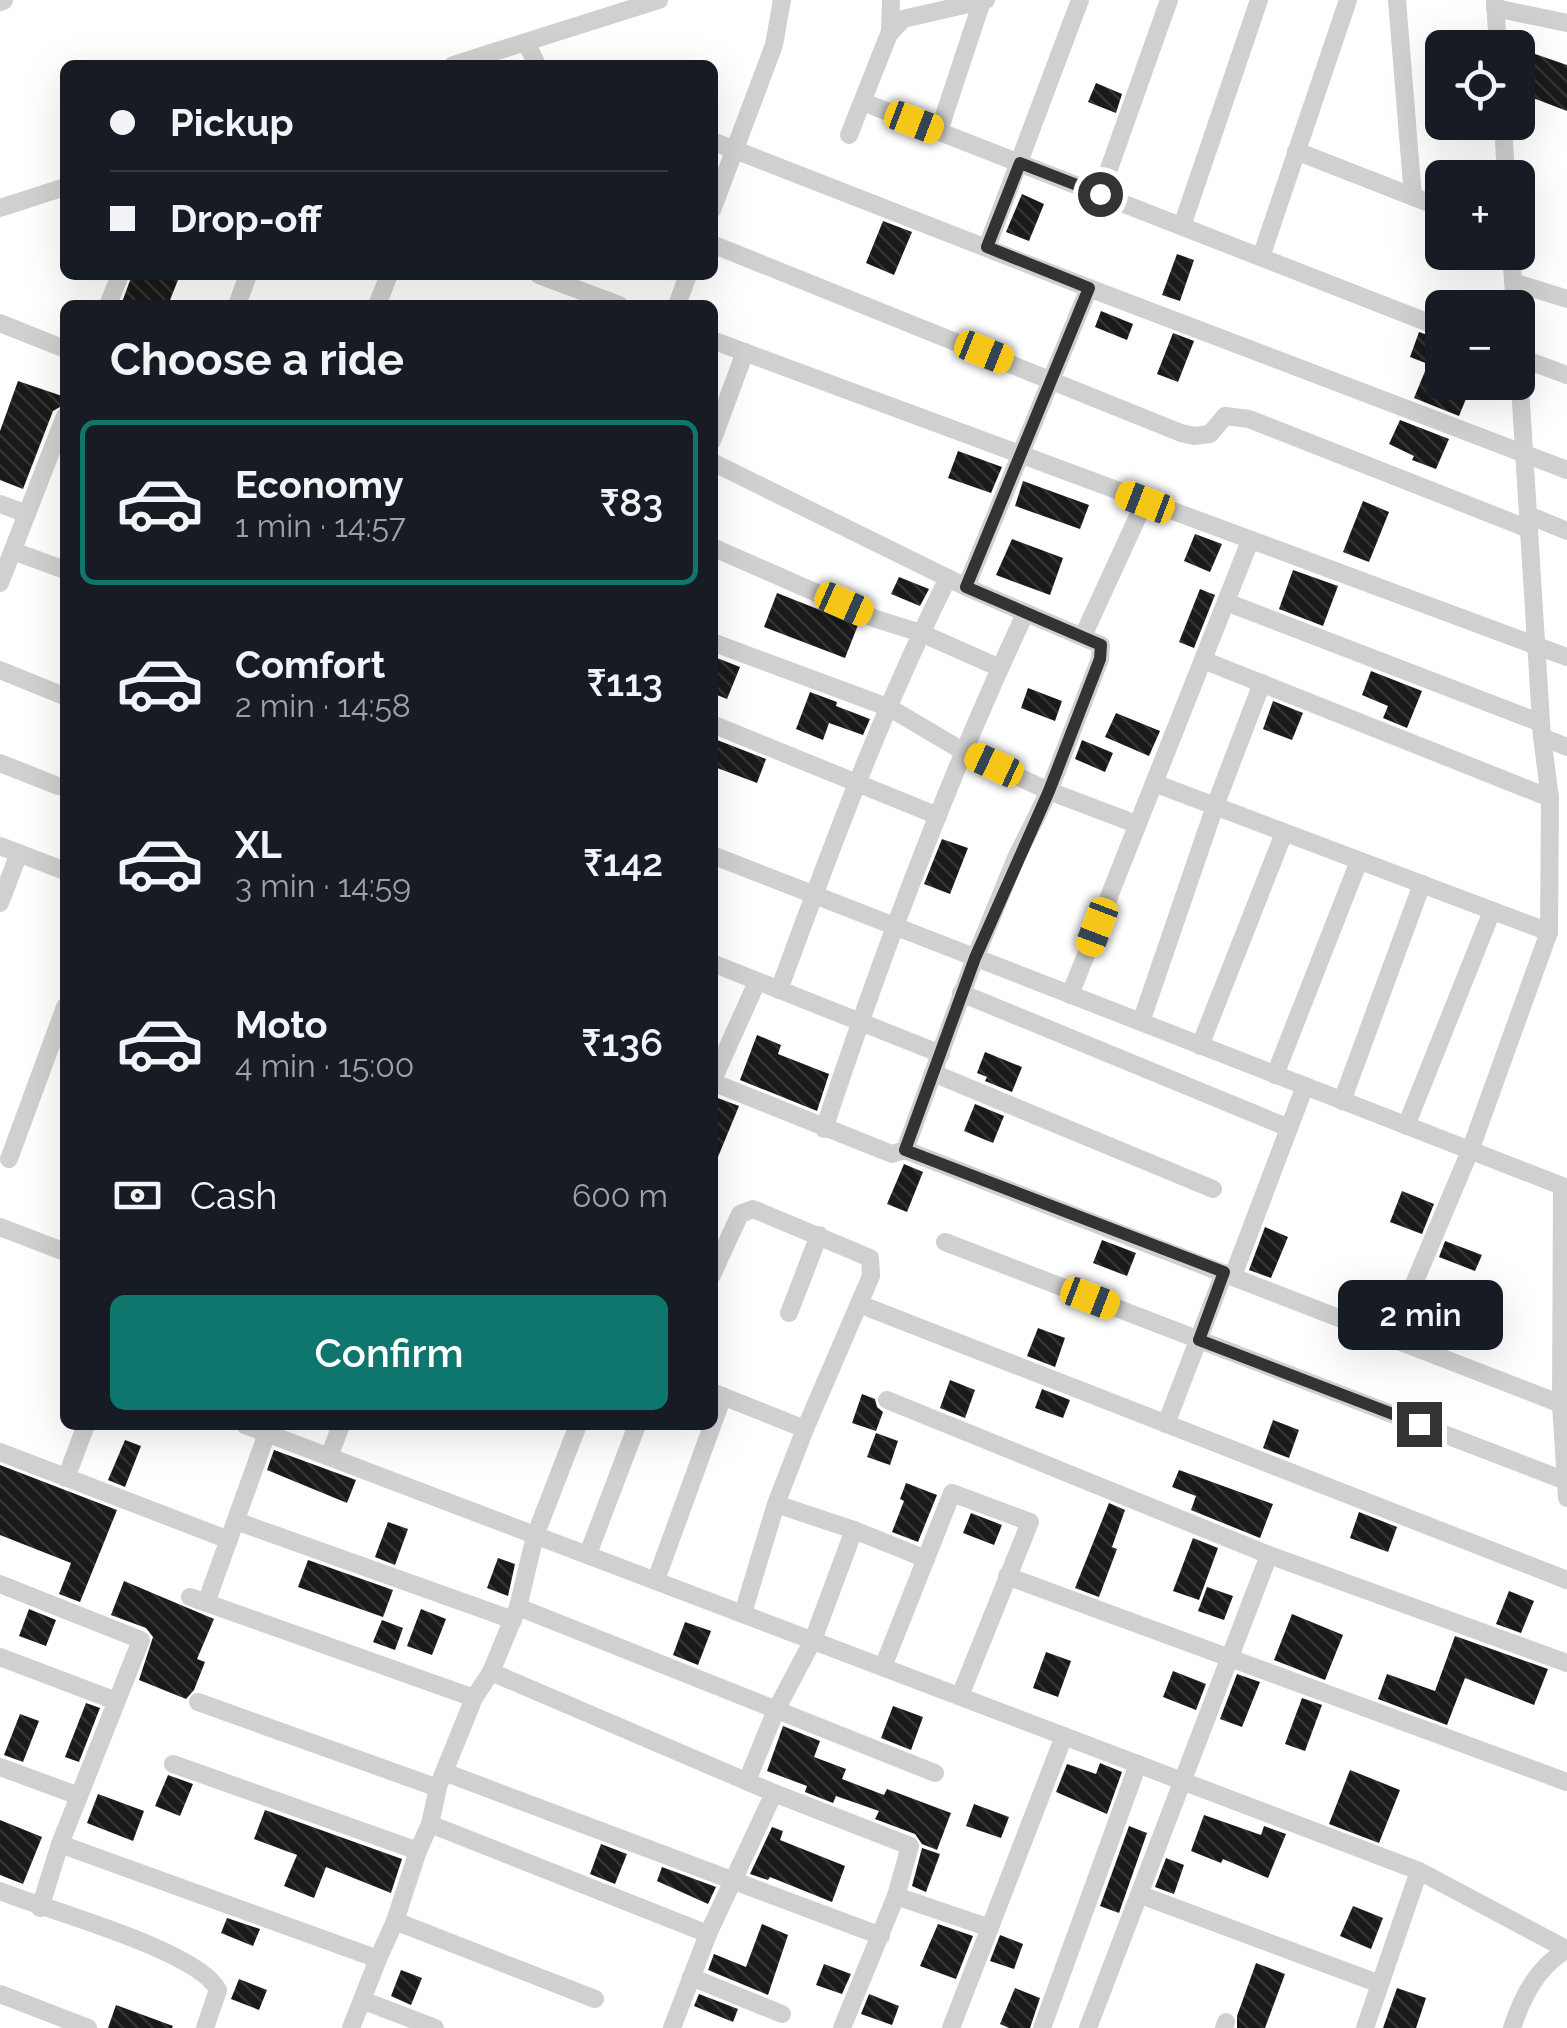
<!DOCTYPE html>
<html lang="en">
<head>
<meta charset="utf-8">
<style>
  :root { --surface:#171b24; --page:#242831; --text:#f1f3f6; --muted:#9ea1a6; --line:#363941; --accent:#0f766e }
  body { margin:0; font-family:Raleway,sans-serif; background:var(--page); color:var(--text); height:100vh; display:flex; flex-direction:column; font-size:38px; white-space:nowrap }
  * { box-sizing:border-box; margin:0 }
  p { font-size:32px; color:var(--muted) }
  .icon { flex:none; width:55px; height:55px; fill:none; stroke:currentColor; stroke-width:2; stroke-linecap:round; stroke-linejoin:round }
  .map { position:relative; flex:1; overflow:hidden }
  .side { position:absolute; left:60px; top:300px; width:658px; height:1130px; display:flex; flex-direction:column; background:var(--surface); border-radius:15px; box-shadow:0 10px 40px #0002 }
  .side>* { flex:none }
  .banner { position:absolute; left:60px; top:60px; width:658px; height:220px; border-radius:15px; box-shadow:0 10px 40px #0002; display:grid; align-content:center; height:220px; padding:0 50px; background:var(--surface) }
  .fabs { position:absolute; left:1425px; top:30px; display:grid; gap:20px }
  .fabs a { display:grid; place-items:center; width:110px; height:110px; border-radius:15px; background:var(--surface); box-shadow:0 10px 40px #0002; font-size:50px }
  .end { position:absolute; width:45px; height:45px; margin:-22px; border:12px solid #333; background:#fff; box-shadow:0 0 0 5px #fff }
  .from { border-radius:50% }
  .bubble { position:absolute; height:70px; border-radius:15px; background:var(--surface); box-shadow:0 10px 40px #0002; font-size:32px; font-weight:600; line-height:70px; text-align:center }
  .car { position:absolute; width:30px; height:60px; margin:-30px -15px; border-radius:12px; box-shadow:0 0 8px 2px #0007; background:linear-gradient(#f5c518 24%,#345 0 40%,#f5c518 0 76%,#345 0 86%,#f5c518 0) }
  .banner b { display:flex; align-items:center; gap:35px; height:95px; font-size:38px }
  .banner b+b { border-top:2px solid var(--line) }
  .banner i { width:25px; height:25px; background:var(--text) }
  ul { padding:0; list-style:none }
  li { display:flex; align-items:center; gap:30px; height:165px; margin:0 20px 15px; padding:0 30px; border:5px solid transparent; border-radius:15px }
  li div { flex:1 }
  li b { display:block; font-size:38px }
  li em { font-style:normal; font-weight:600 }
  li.on { border-color:var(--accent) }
  li>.icon { width:90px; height:90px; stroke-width:1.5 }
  h2 { padding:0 50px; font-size:45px; line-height:120px }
  .pay { display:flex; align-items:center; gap:25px; height:110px; padding:0 50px; font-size:38px }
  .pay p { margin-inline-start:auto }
  .primary-button { display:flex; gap:20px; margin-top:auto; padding:20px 50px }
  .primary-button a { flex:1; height:115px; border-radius:15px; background:var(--accent); color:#fff; font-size:40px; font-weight:600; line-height:115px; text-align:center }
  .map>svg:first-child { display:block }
</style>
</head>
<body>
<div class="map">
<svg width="1567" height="2028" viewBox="0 0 1567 2028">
  <defs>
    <pattern id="building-back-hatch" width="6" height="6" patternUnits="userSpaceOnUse" patternTransform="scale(2.5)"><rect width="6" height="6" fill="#1a1a1a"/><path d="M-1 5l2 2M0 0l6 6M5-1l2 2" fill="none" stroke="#333"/></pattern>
  </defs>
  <rect width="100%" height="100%" fill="#fff"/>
  <g fill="url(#building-back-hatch)">
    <path d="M 1535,54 L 1567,65 L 1567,111 L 1520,93 Z"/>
    <path d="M 1096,83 L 1122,94 L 1116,113 L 1088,102 Z"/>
    <path d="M 1022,194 L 1044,204 L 1029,241 L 1006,232 Z"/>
    <path d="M 883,221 L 912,232 L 894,275 L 866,263 Z"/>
    <path d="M 1177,254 L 1194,260 L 1180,301 L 1162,295 Z"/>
    <path d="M 132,275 L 180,275 L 168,305 L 121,305 Z"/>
    <path d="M 1101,311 L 1133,324 L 1127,340 L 1095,327 Z"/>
    <path d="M 1419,332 L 1442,340 L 1442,382 L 1454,382 L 1470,389 L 1459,416 L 1414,398 L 1428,364 L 1410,357 Z"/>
    <path d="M 1173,333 L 1194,341 L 1178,382 L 1157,374 Z"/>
    <path d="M 18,381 L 65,397 L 65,404 L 53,411 L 23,489 L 0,480 L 0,431 Z"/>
    <path d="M 1400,420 L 1449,439 L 1436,469 L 1412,460 L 1414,456 L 1389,444 Z"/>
    <path d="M 958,451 L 1002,467 L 991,493 L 948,478 Z"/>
    <path d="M 1023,481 L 1089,505 L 1080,529 L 1015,506 Z"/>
    <path d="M 1363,501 L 1389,512 L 1369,562 L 1343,552 Z"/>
    <path d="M 1195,534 L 1222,544 L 1210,572 L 1184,561 Z"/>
    <path d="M 1012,539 L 1063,558 L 1050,595 L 996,575 Z"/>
    <path d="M 1293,570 L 1338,586 L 1323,626 L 1279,609 Z"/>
    <path d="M 899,577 L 929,589 L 920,606 L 891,594 Z"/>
    <path d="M 1200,589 L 1215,595 L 1194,648 L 1179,642 Z"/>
    <path d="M 777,593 L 858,625 L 845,658 L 764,627 Z"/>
    <path d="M 712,656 L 740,667 L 727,699 L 712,693 Z"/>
    <path d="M 1371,671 L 1422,691 L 1407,728 L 1383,718 L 1388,706 L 1362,695 Z"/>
    <path d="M 1028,688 L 1062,701 L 1055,721 L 1021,708 Z"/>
    <path d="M 810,692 L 837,702 L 836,706 L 870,719 L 863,735 L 829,723 L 823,740 L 796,729 Z"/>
    <path d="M 1273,701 L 1303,713 L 1292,740 L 1263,729 Z"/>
    <path d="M 1116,713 L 1160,731 L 1149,756 L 1105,737 Z"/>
    <path d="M 712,738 L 766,759 L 757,783 L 712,766 Z"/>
    <path d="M 1082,740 L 1113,753 L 1105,772 L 1075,759 Z"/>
    <path d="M 942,839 L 968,848 L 950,894 L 924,884 Z"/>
    <path d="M 757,1035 L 781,1045 L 778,1054 L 829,1074 L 817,1111 L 740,1080 Z"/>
    <path d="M 985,1052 L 1022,1067 L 1012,1092 L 985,1081 L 987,1077 L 977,1073 Z"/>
    <path d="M 715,1097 L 739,1106 L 713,1169 L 712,1103 Z"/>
    <path d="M 975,1104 L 1004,1116 L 993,1143 L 964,1131 Z"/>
    <path d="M 904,1164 L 923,1172 L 907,1212 L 887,1204 Z"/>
    <path d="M 1402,1191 L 1434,1204 L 1422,1234 L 1390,1222 Z"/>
    <path d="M 1265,1227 L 1288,1237 L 1271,1278 L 1249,1270 Z"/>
    <path d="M 1102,1240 L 1136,1253 L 1127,1276 L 1093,1263 Z"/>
    <path d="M 1445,1241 L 1482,1255 L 1475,1271 L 1439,1257 Z"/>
    <path d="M 1038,1328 L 1065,1338 L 1055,1367 L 1027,1356 Z"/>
    <path d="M 950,1380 L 975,1390 L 965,1418 L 940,1408 Z"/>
    <path d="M 1042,1389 L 1070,1400 L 1063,1418 L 1035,1408 Z"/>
    <path d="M 862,1394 L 875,1399 L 877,1407 L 883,1412 L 876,1431 L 852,1423 Z"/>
    <path d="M 1273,1420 L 1299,1430 L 1289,1458 L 1263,1448 Z"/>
    <path d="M 876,1433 L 898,1441 L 890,1465 L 867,1457 Z"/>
    <path d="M 125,1440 L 141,1446 L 125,1487 L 108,1480 Z"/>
    <path d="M 274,1450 L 356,1480 L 347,1503 L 267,1470 Z"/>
    <path d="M 0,1465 L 117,1510 L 80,1602 L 59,1594 L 71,1563 L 0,1535 Z"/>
    <path d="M 1179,1470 L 1273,1504 L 1260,1538 L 1191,1510 L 1196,1496 L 1172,1487 Z"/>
    <path d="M 906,1483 L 937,1495 L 918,1542 L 892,1532 L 904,1501 L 900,1499 Z"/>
    <path d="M 1109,1503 L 1125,1510 L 1112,1547 L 1117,1549 L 1099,1597 L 1075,1588 Z"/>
    <path d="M 1359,1512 L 1397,1527 L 1388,1552 L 1350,1538 Z"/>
    <path d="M 971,1513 L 1002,1525 L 994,1545 L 963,1533 Z"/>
    <path d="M 388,1522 L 408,1529 L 395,1565 L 375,1557 Z"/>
    <path d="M 1193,1538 L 1218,1548 L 1199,1600 L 1173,1591 Z"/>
    <path d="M 498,1558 L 515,1564 L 508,1596 L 487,1588 Z"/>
    <path d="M 308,1560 L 393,1590 L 383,1617 L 298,1587 Z"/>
    <path d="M 124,1581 L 214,1619 L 197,1659 L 205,1662 L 194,1690 L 186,1699 L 139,1680 L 153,1637 L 146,1628 L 111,1615 Z"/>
    <path d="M 1207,1587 L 1233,1596 L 1224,1620 L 1198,1611 Z"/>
    <path d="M 1509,1591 L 1534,1601 L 1521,1633 L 1496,1624 Z"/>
    <path d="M 29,1609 L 56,1620 L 46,1646 L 19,1636 Z"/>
    <path d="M 421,1609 L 446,1619 L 432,1655 L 407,1646 Z"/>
    <path d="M 1292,1614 L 1343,1635 L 1325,1680 L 1274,1660 Z"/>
    <path d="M 382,1620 L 403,1628 L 395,1650 L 373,1642 Z"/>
    <path d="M 685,1622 L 711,1631 L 698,1665 L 673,1655 Z"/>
    <path d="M 1455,1636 L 1548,1669 L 1534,1705 L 1465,1678 L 1447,1725 L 1378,1699 L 1387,1674 L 1435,1691 Z"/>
    <path d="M 1046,1652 L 1071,1661 L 1058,1697 L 1033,1688 Z"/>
    <path d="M 1173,1671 L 1206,1684 L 1196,1710 L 1163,1697 Z"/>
    <path d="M 1237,1674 L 1260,1682 L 1242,1727 L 1220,1719 Z"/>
    <path d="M 1302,1698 L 1322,1705 L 1305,1751 L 1285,1744 Z"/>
    <path d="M 86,1703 L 100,1708 L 79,1762 L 65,1757 Z"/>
    <path d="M 893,1706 L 923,1717 L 911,1750 L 881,1738 Z"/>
    <path d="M 20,1714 L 39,1721 L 23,1762 L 4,1755 Z"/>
    <path d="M 783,1726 L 820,1741 L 814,1757 L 846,1769 L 842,1779 L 884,1795 L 887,1789 L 951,1813 L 937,1850 L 922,1844 L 915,1834 L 875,1819 L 879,1811 L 836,1796 L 833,1803 L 805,1792 L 807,1786 L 767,1771 Z"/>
    <path d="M 1100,1763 L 1122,1772 L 1107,1814 L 1056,1792 L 1067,1764 L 1096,1774 Z"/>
    <path d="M 1350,1770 L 1400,1790 L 1379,1843 L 1329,1824 Z"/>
    <path d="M 168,1775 L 193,1784 L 180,1816 L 155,1806 Z"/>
    <path d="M 98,1794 L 144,1811 L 133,1841 L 87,1823 Z"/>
    <path d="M 974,1804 L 1009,1817 L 1001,1838 L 966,1826 Z"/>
    <path d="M 265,1810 L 402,1859 L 391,1893 L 326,1867 L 314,1898 L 284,1886 L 297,1855 L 254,1839 Z"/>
    <path d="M 1204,1815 L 1261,1835 L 1264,1826 L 1286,1834 L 1268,1878 L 1223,1859 L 1221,1863 L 1191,1851 Z"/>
    <path d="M 0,1820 L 42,1837 L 23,1884 L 0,1875 Z"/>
    <path d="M 1129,1826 L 1147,1833 L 1119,1913 L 1100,1906 Z"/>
    <path d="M 772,1827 L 783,1831 L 780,1840 L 845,1866 L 832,1902 L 770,1877 L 768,1880 L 750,1874 Z"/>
    <path d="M 601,1844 L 627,1854 L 615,1884 L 590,1874 Z"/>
    <path d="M 922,1848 L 940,1854 L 926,1892 L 912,1886 Z"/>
    <path d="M 1166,1858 L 1184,1865 L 1174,1894 L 1155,1887 Z"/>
    <path d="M 662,1867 L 716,1887 L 708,1904 L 657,1881 Z"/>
    <path d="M 1353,1906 L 1383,1918 L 1371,1949 L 1340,1936 Z"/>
    <path d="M 227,1918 L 260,1929 L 253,1946 L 221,1933 Z"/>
    <path d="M 762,1924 L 788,1935 L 768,1995 L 708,1970 L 714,1954 L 746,1967 Z"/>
    <path d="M 938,1924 L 973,1936 L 956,1979 L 920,1966 Z"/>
    <path d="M 1000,1935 L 1023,1944 L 1014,1969 L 990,1961 Z"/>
    <path d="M 1256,1963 L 1285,1974 L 1265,2028 L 1237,2028 L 1237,2016 Z"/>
    <path d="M 824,1964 L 851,1974 L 842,1994 L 816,1985 Z"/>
    <path d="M 401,1970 L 422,1978 L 411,2005 L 391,1996 Z"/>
    <path d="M 239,1979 L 267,1990 L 259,2010 L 231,1999 Z"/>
    <path d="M 1015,1988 L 1040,1998 L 1030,2028 L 1009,2028 L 1000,2024 Z"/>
    <path d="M 1397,1988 L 1426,1998 L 1416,2028 L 1383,2028 Z"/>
    <path d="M 699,1994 L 738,2009 L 733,2022 L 694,2006 Z"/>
    <path d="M 869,1994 L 899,2006 L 892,2025 L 861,2014 Z"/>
    <path d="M 116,2005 L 173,2026 L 172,2028 L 108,2028 Z"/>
  </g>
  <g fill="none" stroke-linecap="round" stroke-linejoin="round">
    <g stroke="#d0d0d0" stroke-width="18">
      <path d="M 1397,0 L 1413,197"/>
      <path d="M 1495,0 L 1498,48"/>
      <path d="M 1495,8 L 1567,23"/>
      <path d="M 890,33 L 891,0"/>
      <path d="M 526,42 L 537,65"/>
      <path d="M 453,65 L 659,0"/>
      <path d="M 863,102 L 1442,328"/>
      <path d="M 1503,122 L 1506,178"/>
      <path d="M 939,131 L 982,1"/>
      <path d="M 849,135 L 889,34 L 903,19 L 986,0"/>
      <path d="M 712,141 L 1089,288 L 1567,470"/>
      <path d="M 1296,151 L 1442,208"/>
      <path d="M 1100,194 L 1169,0"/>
      <path d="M 0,208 L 65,187"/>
      <path d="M 712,210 L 774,45 L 782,0"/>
      <path d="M 1182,226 L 1259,0"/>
      <path d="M 712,244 L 1181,433 L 1194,436 L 1210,434 L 1225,416 L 1249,419 L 1529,529"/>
      <path d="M 987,247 L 1080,0"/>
      <path d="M 1511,252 L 1515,308"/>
      <path d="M 1261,257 L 1348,0"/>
      <path d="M 539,275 L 619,305"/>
      <path d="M 1513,282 L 1567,299"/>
      <path d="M 108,305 L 120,275"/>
      <path d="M 237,305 L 248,275"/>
      <path d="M 377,305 L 389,275"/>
      <path d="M 677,305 L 688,275"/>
      <path d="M 0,323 L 65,349"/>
      <path d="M 712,340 L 1567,657"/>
      <path d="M 1518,357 L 1567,375"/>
      <path d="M 712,441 L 745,352"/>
      <path d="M 712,462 L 966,587 L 1101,645 L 1100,659 L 1049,791 L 1016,858 L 975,958 L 905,1150 L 892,1154 L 712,1082 L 757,982"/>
      <path d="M 0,504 L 27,514"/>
      <path d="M 1528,515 L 1567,531"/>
      <path d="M 712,547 L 876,619 L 921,633 L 1000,668"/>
      <path d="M 13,551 L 65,570"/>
      <path d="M 0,583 L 65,416"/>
      <path d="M 966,587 L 1089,288"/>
      <path d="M 1226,602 L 1541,723"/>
      <path d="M 1083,636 L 1145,501"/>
      <path d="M 712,642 L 890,708 L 966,753 L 1049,791 L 1136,824"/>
      <path d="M 1203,660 L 1550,798"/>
      <path d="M 0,670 L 64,696"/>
      <path d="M 712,724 L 938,816"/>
      <path d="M 1542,737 L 1567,747"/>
      <path d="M 0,763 L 58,786"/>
      <path d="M 1154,783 L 1549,932"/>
      <path d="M 0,846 L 65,871"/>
      <path d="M 712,855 L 1562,1186 L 1561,1404 L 1567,1498"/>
      <path d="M 0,903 L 19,853"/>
      <path d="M 712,963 L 941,1054"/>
      <path d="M 779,990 C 830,851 882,710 948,578"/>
      <path d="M 961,993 L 1289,1128"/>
      <path d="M 1070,995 L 1250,541"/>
      <path d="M 1141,1022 L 1215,806 L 1262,683"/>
      <path d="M 1200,1046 L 1284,833"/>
      <path d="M 933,1073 L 1213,1189"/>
      <path d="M 1275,1075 L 1359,861"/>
      <path d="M 1342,1101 L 1422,884"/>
      <path d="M 1406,1126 L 1492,911"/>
      <path d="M 824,1129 C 882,954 947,780 1025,614"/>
      <path d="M 905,1150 L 1561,1404"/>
      <path d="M 9,1159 L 65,1007"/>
      <path d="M 0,1227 L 65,1252"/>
      <path d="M 945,1242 L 1566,1481"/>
      <path d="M 712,1275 L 740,1214 L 753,1209 L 870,1258 L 871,1276 L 805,1429 L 776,1504 L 743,1613"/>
      <path d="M 1233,1276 L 1305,1086"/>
      <path d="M 859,1304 L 1567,1580"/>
      <path d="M 789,1313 L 819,1235"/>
      <path d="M 1391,1338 L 1470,1151 L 1549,932 L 1550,798 L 1542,737 L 1518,355"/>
      <path d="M 712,1392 L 805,1429"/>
      <path d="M 887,1400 L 1269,1555 L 1567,1663"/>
      <path d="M 1166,1424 L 1224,1273"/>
      <path d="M 245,1425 L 1419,1871 L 1566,1949"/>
      <path d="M 0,1452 L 229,1540"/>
      <path d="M 329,1457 L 341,1425"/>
      <path d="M 66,1478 L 86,1425"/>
      <path d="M 776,1504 L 854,1530 L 926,1559"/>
      <path d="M 236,1521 L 513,1620"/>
      <path d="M 588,1554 L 637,1425"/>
      <path d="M 1007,1576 L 1567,1782"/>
      <path d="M 656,1580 L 723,1396"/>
      <path d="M 0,1584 L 141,1640 L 60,1844 L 40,1908"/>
      <path d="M 190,1597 L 474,1698"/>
      <path d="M 206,1603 L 270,1425"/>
      <path d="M 518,1607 L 935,1773"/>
      <path d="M 0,1657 L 116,1701"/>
      <path d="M 883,1667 L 952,1493 L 1030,1522 L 960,1696"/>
      <path d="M 491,1672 L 774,1793 L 910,1846 L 896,1896 L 842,2028"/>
      <path d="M 173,1764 L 418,1851 L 430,1824 L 438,1788 L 198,1702"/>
      <path d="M 0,1767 L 79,1796"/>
      <path d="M 444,1772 L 881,1936"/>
      <path d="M 747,1781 L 776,1710 L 813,1640 L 854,1530"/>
      <path d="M 440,1782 L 474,1698 L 491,1672 L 518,1607 L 535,1536 L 578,1425"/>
      <path d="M 430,1824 L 708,1934"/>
      <path d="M 60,1844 L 378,1959 L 395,1921 L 418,1851"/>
      <path d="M 0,1891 C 46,1910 198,1950 218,1990 L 205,2028"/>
      <path d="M 1141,1895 L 1380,1984"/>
      <path d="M 896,1896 L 990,1928"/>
      <path d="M 395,1921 L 595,1999"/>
      <path d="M 691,1977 L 782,2014"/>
      <path d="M 0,1994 L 88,2028"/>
      <path d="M 362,2000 L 435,2028"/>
      <path d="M 351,2028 L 378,1959"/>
      <path d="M 672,2028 L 708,1934 L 774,1793"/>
      <path d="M 951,2028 L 1064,1736"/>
      <path d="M 1042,2028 L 1138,1764"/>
      <path d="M 1088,2028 L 1269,1555"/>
      <path d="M 1224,2028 L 1226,2022"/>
      <path d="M 1365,2028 L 1419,1871"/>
      <path d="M 1512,2028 C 1523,1995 1537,1968 1567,1949"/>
    </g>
    <path stroke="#d0d0d0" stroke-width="20" d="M 0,1 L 3,0"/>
  </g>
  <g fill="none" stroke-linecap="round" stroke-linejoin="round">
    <path stroke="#333" stroke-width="12" d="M 1100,194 L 1020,163 L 987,247 L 1089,288 L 966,587 L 1101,645 L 1100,659 L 1049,791 L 975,958 L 905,1150 L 1224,1272 L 1199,1340 L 1419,1424"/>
  </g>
</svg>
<div class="fabs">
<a><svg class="icon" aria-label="locate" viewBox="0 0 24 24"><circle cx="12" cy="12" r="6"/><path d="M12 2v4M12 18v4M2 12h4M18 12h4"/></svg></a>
<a>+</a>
<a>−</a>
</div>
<i class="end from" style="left:1100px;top:194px"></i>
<i class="end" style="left:1419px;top:1424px"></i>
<div class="bubble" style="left:1338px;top:1280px;width:165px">2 min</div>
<i class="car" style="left:914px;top:122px;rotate:111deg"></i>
<i class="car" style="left:984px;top:352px;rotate:112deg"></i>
<i class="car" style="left:1145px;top:502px;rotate:291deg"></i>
<i class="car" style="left:844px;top:604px;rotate:114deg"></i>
<i class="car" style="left:994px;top:765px;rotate:295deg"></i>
<i class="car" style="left:1097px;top:927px;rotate:201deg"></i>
<i class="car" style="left:1090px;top:1298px;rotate:111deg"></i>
<div class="banner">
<b><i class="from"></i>Pickup</b>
<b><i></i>Drop-off</b>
</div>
<section class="side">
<h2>Choose a ride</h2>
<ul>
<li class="on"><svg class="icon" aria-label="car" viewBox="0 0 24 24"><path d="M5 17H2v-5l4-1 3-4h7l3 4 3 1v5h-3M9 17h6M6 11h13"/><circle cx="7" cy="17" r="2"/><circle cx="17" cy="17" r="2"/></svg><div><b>Economy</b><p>1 min · 14:57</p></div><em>₹83</em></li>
<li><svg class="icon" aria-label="car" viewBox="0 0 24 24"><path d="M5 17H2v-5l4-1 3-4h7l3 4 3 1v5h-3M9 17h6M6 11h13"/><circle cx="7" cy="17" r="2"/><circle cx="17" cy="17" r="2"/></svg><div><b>Comfort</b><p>2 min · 14:58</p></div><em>₹113</em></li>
<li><svg class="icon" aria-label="car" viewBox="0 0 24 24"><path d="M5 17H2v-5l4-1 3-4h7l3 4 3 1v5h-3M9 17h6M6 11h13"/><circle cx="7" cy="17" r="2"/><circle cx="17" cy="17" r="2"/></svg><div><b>XL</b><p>3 min · 14:59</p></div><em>₹142</em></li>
<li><svg class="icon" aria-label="car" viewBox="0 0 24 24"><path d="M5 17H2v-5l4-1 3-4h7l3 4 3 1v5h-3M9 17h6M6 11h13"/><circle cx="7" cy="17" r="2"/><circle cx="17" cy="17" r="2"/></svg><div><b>Moto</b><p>4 min · 15:00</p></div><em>₹136</em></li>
</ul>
<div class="pay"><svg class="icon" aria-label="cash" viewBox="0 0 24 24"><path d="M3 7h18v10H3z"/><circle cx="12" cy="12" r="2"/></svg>Cash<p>600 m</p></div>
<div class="primary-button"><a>Confirm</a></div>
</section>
</div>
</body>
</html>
